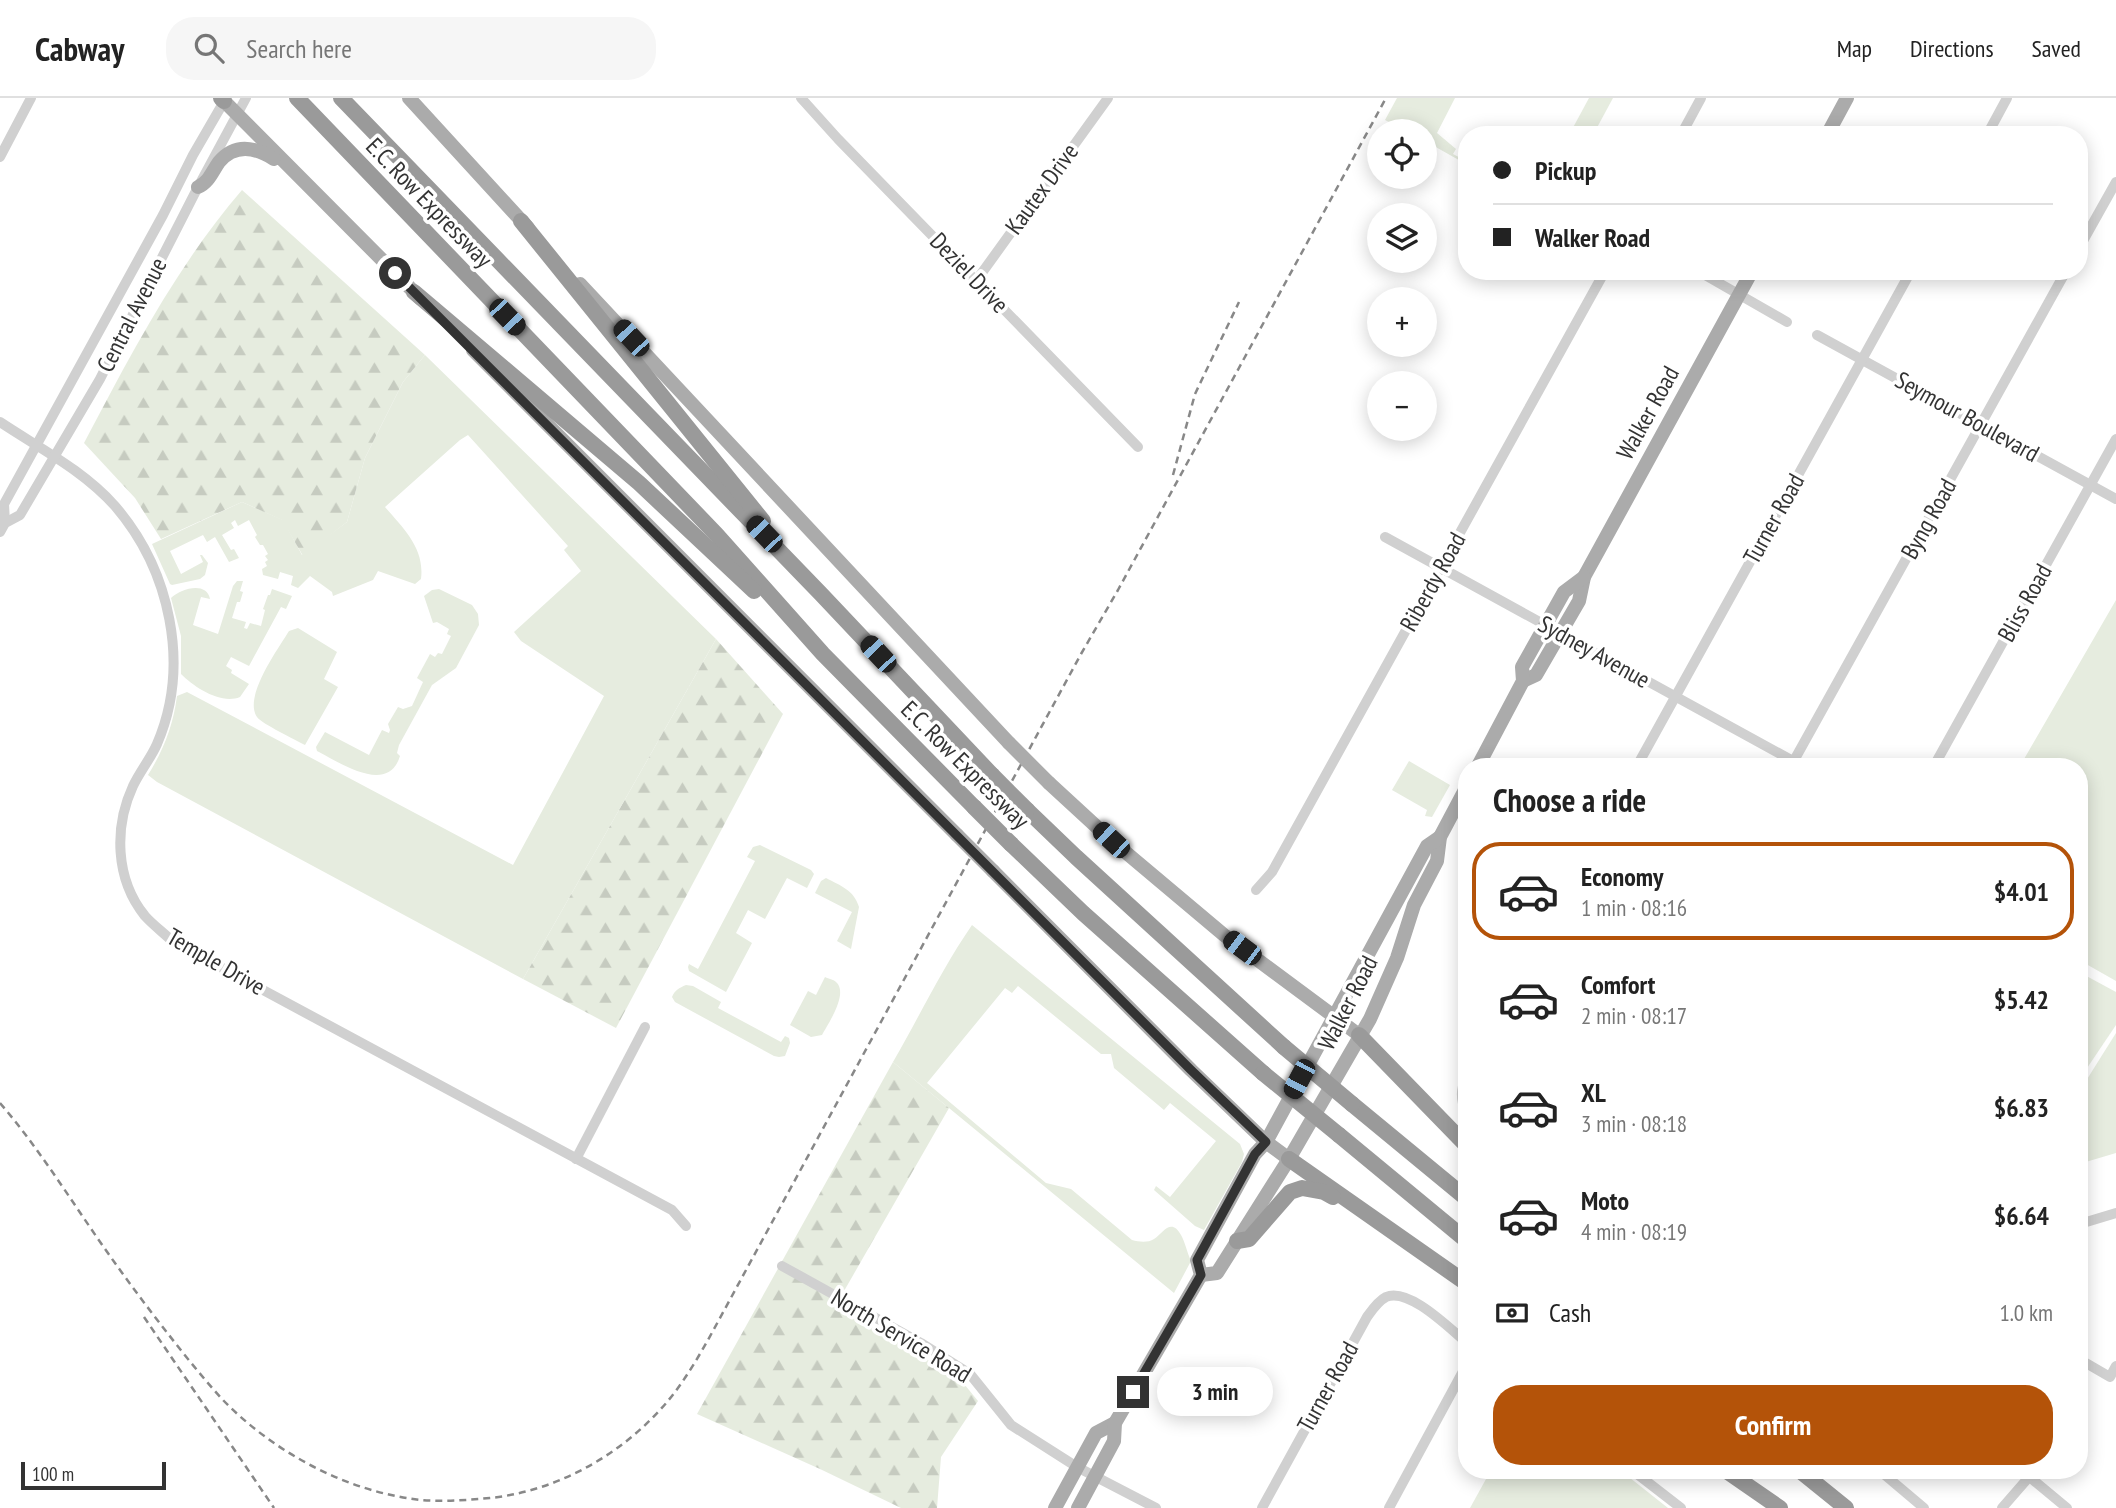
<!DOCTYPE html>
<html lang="en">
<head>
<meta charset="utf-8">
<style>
  :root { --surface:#fff; --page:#f6f6f6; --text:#222; --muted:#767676; --line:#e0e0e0; --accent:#b45309 }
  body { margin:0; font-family:"PT Sans Narrow",sans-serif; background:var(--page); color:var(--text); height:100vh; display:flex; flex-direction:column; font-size:26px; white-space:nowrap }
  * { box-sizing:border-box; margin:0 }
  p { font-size:23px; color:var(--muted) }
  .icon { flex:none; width:38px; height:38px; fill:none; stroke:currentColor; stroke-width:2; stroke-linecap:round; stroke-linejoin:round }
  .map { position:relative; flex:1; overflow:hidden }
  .sheet { position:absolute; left:1458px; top:660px; width:630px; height:721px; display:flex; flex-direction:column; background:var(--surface); border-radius:28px; box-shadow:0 4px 18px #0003 }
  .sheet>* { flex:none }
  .hud { position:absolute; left:1458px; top:28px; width:630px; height:154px; border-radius:28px; box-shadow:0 4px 18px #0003; display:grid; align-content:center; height:154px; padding:0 35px; background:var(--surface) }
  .controls { position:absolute; left:1367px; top:21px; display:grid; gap:14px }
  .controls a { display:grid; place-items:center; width:70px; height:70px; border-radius:50%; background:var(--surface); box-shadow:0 4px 18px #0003; font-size:35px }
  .scale { position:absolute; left:21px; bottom:18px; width:145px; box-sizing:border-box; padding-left:7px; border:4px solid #333; border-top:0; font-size:19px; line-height:24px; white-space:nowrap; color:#333; -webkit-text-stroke:5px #fff; paint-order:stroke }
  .end { position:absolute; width:32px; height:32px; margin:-16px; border:9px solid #333; background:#fff; box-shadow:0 0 0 4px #fff }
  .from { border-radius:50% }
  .bubble { position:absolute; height:49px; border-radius:24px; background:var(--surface); box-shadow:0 4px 18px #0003; font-size:23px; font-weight:700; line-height:49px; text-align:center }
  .car { position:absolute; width:21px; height:42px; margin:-21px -10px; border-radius:9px; box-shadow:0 0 5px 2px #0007; background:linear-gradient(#222 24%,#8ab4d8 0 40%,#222 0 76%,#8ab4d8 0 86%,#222 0) }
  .hud b { display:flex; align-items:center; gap:24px; height:66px; font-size:26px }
  .hud b+b { border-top:2px solid var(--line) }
  .hud i { width:18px; height:18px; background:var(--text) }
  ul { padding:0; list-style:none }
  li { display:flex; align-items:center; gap:21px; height:98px; margin:0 14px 10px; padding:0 21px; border:4px solid transparent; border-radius:28px }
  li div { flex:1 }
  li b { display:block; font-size:26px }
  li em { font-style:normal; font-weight:700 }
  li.current { border-color:var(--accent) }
  li>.icon { width:63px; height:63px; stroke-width:1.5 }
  h2 { padding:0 35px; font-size:32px; line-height:84px }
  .pay { display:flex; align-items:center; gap:18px; height:77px; padding:0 35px; font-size:26px }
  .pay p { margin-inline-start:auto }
  .cta { display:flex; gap:14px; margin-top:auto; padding:14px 35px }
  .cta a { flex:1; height:80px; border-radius:28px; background:var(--accent); color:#fff; font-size:28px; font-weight:700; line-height:80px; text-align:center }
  header { display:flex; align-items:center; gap:42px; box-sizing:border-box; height:98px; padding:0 35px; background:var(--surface); border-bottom:2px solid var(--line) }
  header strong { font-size:33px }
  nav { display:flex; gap:38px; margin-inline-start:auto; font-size:24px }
  .search { width:490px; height:63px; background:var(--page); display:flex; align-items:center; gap:18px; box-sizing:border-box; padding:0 24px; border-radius:28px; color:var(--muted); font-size:26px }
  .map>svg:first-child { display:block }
</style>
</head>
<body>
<header>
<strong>Cabway</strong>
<div class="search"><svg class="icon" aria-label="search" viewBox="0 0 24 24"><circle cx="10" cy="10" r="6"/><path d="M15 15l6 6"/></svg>Search here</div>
<nav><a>Map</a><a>Directions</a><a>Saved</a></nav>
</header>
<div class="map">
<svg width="2116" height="1410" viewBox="0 0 2116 1410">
  <defs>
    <pattern id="forest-firs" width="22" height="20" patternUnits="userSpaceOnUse" patternTransform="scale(1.75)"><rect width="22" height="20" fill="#e6ecdf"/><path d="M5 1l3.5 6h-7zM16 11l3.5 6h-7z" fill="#c6cbc0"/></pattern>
  </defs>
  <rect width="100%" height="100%" fill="#fff"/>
  <g fill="#e6ecdf">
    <path d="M 1397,0 L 1455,0 L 1437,35 L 1456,51 L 1453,56 L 1466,63 L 1466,66 L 1425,43 L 1424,33 L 1406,33 L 1385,22 Z"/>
    <path d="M 1589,0 L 1613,0 L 1593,37 L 1569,37 Z"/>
    <path d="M 425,257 L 716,541 L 523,881 L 157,684 L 148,677 C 164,651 173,628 177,598 L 187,594 L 513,767 L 604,598 L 521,543 L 514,534 L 581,473 L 564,452 L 568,448 L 468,337 L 460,342 L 385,409 C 403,430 425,450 421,481 L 415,486 L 378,473 L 373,482 L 333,498 L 332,494 L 310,478 L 298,490 L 291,487 L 293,478 L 280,474 L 278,481 L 263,477 L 262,471 L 267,468 L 265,464 L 268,462 L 265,458 L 268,456 L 263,447 L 260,447 L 255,439 L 257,437 L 249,422 L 238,428 L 235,422 L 231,425 L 234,430 L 222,437 L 231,452 L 234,451 L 239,460 L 229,464 L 215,439 L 207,444 L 203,437 L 170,453 L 181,476 L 203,464 L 200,457 L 202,457 L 208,465 L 205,477 L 200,481 L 172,487 L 170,486 L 152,446 L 242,404 L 283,422 L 302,457 L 347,424 L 365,360 L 403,284 Z"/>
    <path d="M 237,483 L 243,483 L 240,493 L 243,494 L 240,504 L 237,504 L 232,520 L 246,524 L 244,530 L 247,531 L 250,525 L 261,528 L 265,512 L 263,511 L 268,497 L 270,497 L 272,491 L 292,498 L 286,511 L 281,509 L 249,568 L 231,559 L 226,568 L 232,572 L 231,575 L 249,586 L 240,599 C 221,607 194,589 181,576 L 181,538 L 171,500 C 181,490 207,483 210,501 L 201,499 L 193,527 L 218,536 L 233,488 Z"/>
    <path d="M 439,491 L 472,507 L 478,516 L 479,527 L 456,570 L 432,587 L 399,647 L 397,655 L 400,658 C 388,698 339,664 317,653 L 316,649 L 325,634 L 369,657 L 382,632 L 389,635 L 390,632 L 388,626 L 398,609 L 403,611 L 412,608 L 423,584 L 417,580 L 430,556 L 435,559 L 438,555 L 442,556 L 451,538 L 447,536 L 449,531 L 437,524 L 433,525 L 424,498 L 432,492 Z"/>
    <path d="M 2116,502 L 2116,883 L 2079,862 L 2079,668 L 2020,668 Z"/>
    <path d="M 298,530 L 337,554 L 324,581 L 338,589 L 305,647 C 296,642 262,626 257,619 C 243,599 278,551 289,533 Z"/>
    <path d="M 1409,663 L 1450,687 L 1432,719 L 1425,718 L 1427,712 L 1392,692 Z"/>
    <path d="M 760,747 L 811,772 L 814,776 L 807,790 L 787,780 L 765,821 L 748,812 L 736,835 L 752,845 L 726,894 L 689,873 L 688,869 L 689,866 L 698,871 L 755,763 L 747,759 L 753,749 Z"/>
    <path d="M 826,780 C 841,788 854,792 859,809 L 851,851 L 837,843 L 852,814 L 815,795 L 821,783 Z"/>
    <path d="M 972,827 L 1240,1046 L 1244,1056 L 1242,1064 L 1204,1132 L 1195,1128 L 1154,1092 L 1156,1088 L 1170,1099 L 1216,1043 L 1170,1005 L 1164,1012 L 1114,970 L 1111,956 L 1101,956 L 1018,888 L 1012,895 L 1005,890 L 927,985 L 1046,1085 L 1071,1091 L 1132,1142 C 1139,1144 1148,1145 1154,1141 C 1163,1135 1171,1119 1181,1137 C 1185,1144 1187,1154 1191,1163 L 1174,1195 L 893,964 C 919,919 943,869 972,827 Z"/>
    <path d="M 2079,874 L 2116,894 L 2116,927 L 2079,982 Z"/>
    <path d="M 825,879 C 829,881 833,881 836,884 C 849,895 828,926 822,937 L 811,939 L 790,927 L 808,893 L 816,897 Z"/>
    <path d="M 686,887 L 693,888 L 721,904 L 718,910 L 781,944 L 785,938 L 789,940 L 790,945 L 785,958 L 779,959 L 774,958 L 675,904 L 672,899 C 675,892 679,890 686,887 Z"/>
    <path d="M 2116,935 L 2116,1055 L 2079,1066 L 2079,994 Z"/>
    <path d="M 1491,1372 L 1620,1372 L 1668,1410 L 1470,1410 Z"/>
  </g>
  <g fill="url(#forest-firs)">
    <path d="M 242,92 L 425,257 L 403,284 L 365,360 L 347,424 L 303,458 L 282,422 L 242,404 L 161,441 L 135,400 L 84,345 C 131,256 176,169 242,92 Z"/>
    <path d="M 716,541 L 783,616 L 616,930 L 523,881 Z"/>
    <path d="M 893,964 L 949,1010 L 836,1207 L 960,1281 L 978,1303 L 941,1359 L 937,1410 L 901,1410 L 820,1371 L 697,1316 Z"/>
  </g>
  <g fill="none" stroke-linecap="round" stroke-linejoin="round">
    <g stroke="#d0d0d0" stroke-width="10">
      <path d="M 801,0 L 838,41 L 1138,349"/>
      <path d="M 1681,37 L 1701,0"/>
      <path d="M 1987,37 L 2007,0"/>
      <path d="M 0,59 L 31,0"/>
      <path d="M 2079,150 L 2116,84"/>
      <path d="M 1698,173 L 1787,224"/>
      <path d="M 976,183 L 1108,0"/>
      <path d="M 1817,237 L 2116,401"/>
      <path d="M 0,324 C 39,350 83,372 115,408 C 170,472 191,567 157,646 C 151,660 140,673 133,688 C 114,729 115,781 145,818 C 153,827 164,835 172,843 L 672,1112 L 686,1128"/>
      <path d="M 5,425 L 4,406 L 163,117 L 193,57 L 226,0"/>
      <path d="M 0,434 L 5,425 L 20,417 L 100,281 L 198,89 L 246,0"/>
      <path d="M 1385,439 L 1802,668"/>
      <path d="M 1637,668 L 1911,173"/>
      <path d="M 1791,668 L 2066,173"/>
      <path d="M 1934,668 L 2116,341"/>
      <path d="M 1256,792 L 1272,774 L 1605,173"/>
      <path d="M 1466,978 C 1461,992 1460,1000 1466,1014"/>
      <path d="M 576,1061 L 645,929"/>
      <path d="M 2079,1128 L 2083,1125 L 2116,1115"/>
      <path d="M 782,1168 L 921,1245 L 970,1276 L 1011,1327 L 1077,1369 L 1156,1410"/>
      <path d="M 2079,1261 L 2110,1279 L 2116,1268"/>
      <path d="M 1632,1372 L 1681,1410"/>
      <path d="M 1879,1372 L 1924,1410"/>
      <path d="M 2021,1372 L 2067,1410"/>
      <path d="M 1262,1410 L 1367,1219 C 1372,1212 1378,1203 1386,1199 C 1409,1189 1450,1231 1466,1244"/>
      <path d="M 1389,1410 L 1466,1268"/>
      <path d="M 2002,1410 L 2029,1379"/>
    </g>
    <g stroke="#ababab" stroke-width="14">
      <path d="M 409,0 L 528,130"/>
      <path d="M 224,3 L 421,201"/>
      <path d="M 1827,37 L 1847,0"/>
      <path d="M 198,89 C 209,84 212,74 219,64 C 235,45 255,49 274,61"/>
      <path d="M 580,186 L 1009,645"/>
      <path d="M 473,252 L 957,737"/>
      <path d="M 1523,583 L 1536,577 L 1579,503 L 1584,479 L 1752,173"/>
      <path d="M 1478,668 L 1523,583 L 1522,569 L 1564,494 L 1584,479"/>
      <path d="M 1049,685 L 1111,742 L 1224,837 L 1359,937"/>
      <path d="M 993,773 L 1191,972 L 1266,1044 L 1289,1061"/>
      <path d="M 1201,1177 L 1217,1175 L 1289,1061 L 1370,921 L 1397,860 L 1414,807 L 1437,763 L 1440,739 L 1466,690"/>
      <path d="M 1055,1410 L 1096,1335 L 1115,1325"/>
      <path d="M 1078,1410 L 1114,1343 L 1115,1325 L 1201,1177 L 1197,1162 L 1255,1056 L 1266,1044 L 1427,748 L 1440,739"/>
    </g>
    <g stroke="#9a9a9a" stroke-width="16">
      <path d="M 221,0 L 224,3"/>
      <path d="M 297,0 L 717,437 L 823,556 L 974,709"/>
      <path d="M 341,0 L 821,496 L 992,677"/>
      <path d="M 521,123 L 763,423"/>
      <path d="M 414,194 L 639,385 L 754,493"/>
      <path d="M 1027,712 L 1076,759 L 1284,949"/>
      <path d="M 1011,746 L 1083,815 L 1263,975"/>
      <path d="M 1359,937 L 1466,1047"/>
      <path d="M 1352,1006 L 1466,1100"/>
      <path d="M 1339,1037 L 1466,1142"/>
      <path d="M 1289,1061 L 1466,1185"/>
      <path d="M 1237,1143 L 1249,1141 L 1290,1094 L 1302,1090 L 1324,1094 L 1333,1099"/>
      <path d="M 1725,1372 L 1780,1410"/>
      <path d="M 1799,1372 L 1846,1410"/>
    </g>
    <g stroke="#888" stroke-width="2.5" stroke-dasharray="7 5" stroke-linecap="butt">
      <path d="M 1173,377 L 1195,296 L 1239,204"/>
      <path d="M 0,1005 C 36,1047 65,1093 96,1138 C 118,1170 141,1201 165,1232 C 183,1255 202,1279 222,1301 C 273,1354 347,1394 421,1402 C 444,1404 467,1402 490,1400 C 558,1393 623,1356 667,1304 C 683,1285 696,1263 708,1242 L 1081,556 L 1118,492 L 1386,0"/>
      <path d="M 144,1219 L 274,1410"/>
    </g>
    <g stroke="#ababab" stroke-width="14">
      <path d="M 1009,645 L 1049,685"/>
      <path d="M 957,737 L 993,773"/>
    </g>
    <g stroke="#9a9a9a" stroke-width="16">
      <path d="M 992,677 L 1027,712"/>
      <path d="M 974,709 L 1011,746"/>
      <path d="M 1284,949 L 1352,1006"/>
      <path d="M 1263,975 L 1339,1037"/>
    </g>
  </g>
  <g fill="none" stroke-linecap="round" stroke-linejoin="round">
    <path stroke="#333" stroke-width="9" d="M 395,175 L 1191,972 L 1266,1044 L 1255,1056 L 1197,1162 L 1201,1177 L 1133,1294"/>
  </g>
  <g text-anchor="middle" stroke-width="7" stroke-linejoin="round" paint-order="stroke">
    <g font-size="24" fill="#333" stroke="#fff">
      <text transform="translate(1042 91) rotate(-54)" y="8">Kautex Drive</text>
      <text transform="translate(429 105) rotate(46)" y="8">E.C. Row Expressway</text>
      <text transform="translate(969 175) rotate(46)" y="8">Deziel Drive</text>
      <text transform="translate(132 217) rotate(-63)" y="8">Central Avenue</text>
      <text transform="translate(1648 315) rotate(-61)" y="8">Walker Road</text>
      <text transform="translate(1967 319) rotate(29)" y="8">Seymour Boulevard</text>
      <text transform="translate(1774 421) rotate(-61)" y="8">Turner Road</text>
      <text transform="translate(1929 421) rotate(-61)" y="8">Byng Road</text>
      <text transform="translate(1433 484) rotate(-61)" y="8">Riberdy Road</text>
      <text transform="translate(2025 505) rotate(-61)" y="8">Bliss Road</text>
      <text transform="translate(1594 554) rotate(29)" y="8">Sydney Avenue</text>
      <text transform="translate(965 667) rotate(45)" y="8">E.C. Row Expressway</text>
      <text transform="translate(216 864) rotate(30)" y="8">Temple Drive</text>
      <text transform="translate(1348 905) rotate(-63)" y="8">Walker Road</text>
      <text transform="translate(901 1238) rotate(31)" y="8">North Service Road</text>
      <text transform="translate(1328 1289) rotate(-61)" y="8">Turner Road</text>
    </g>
  </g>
</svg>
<div class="controls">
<a><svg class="icon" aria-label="locate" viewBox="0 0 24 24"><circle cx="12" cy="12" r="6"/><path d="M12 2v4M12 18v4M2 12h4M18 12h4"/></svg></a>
<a><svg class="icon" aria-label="layers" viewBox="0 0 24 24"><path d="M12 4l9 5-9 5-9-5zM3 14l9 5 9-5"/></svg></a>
<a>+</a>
<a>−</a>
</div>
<div class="scale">100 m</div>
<i class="end from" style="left:395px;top:175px"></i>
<i class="end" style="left:1133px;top:1294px"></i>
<div class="bubble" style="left:1157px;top:1269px;width:116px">3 min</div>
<i class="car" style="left:507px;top:219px;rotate:136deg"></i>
<i class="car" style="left:631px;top:240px;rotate:317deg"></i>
<i class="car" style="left:764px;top:436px;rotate:316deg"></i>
<i class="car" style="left:878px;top:556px;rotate:317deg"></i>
<i class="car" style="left:1111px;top:742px;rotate:313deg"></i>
<i class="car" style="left:1242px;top:850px;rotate:307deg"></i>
<i class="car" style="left:1299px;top:981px;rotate:208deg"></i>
<div class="hud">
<b><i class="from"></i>Pickup</b>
<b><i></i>Walker Road</b>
</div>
<section class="sheet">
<h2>Choose a ride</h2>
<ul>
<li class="current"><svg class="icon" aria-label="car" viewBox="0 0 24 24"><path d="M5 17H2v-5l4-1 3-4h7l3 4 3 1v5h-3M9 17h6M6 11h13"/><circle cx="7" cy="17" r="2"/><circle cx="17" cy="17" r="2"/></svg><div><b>Economy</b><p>1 min · 08:16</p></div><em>$4.01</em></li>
<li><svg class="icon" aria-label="car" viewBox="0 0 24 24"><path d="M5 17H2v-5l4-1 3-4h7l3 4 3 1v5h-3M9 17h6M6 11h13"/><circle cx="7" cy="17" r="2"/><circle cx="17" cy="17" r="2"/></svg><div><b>Comfort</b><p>2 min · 08:17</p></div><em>$5.42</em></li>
<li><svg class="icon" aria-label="car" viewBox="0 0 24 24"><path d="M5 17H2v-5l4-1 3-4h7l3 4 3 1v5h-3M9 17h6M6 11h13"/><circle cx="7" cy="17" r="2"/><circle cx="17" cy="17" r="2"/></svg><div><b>XL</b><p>3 min · 08:18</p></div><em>$6.83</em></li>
<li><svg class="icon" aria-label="car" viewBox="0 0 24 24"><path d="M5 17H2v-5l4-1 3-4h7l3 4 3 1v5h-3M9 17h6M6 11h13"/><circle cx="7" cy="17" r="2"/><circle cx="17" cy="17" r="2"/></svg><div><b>Moto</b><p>4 min · 08:19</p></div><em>$6.64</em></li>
</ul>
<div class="pay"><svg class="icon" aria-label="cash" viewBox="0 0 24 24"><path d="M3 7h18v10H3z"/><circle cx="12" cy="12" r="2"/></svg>Cash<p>1.0 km</p></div>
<div class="cta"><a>Confirm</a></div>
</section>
</div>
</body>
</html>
